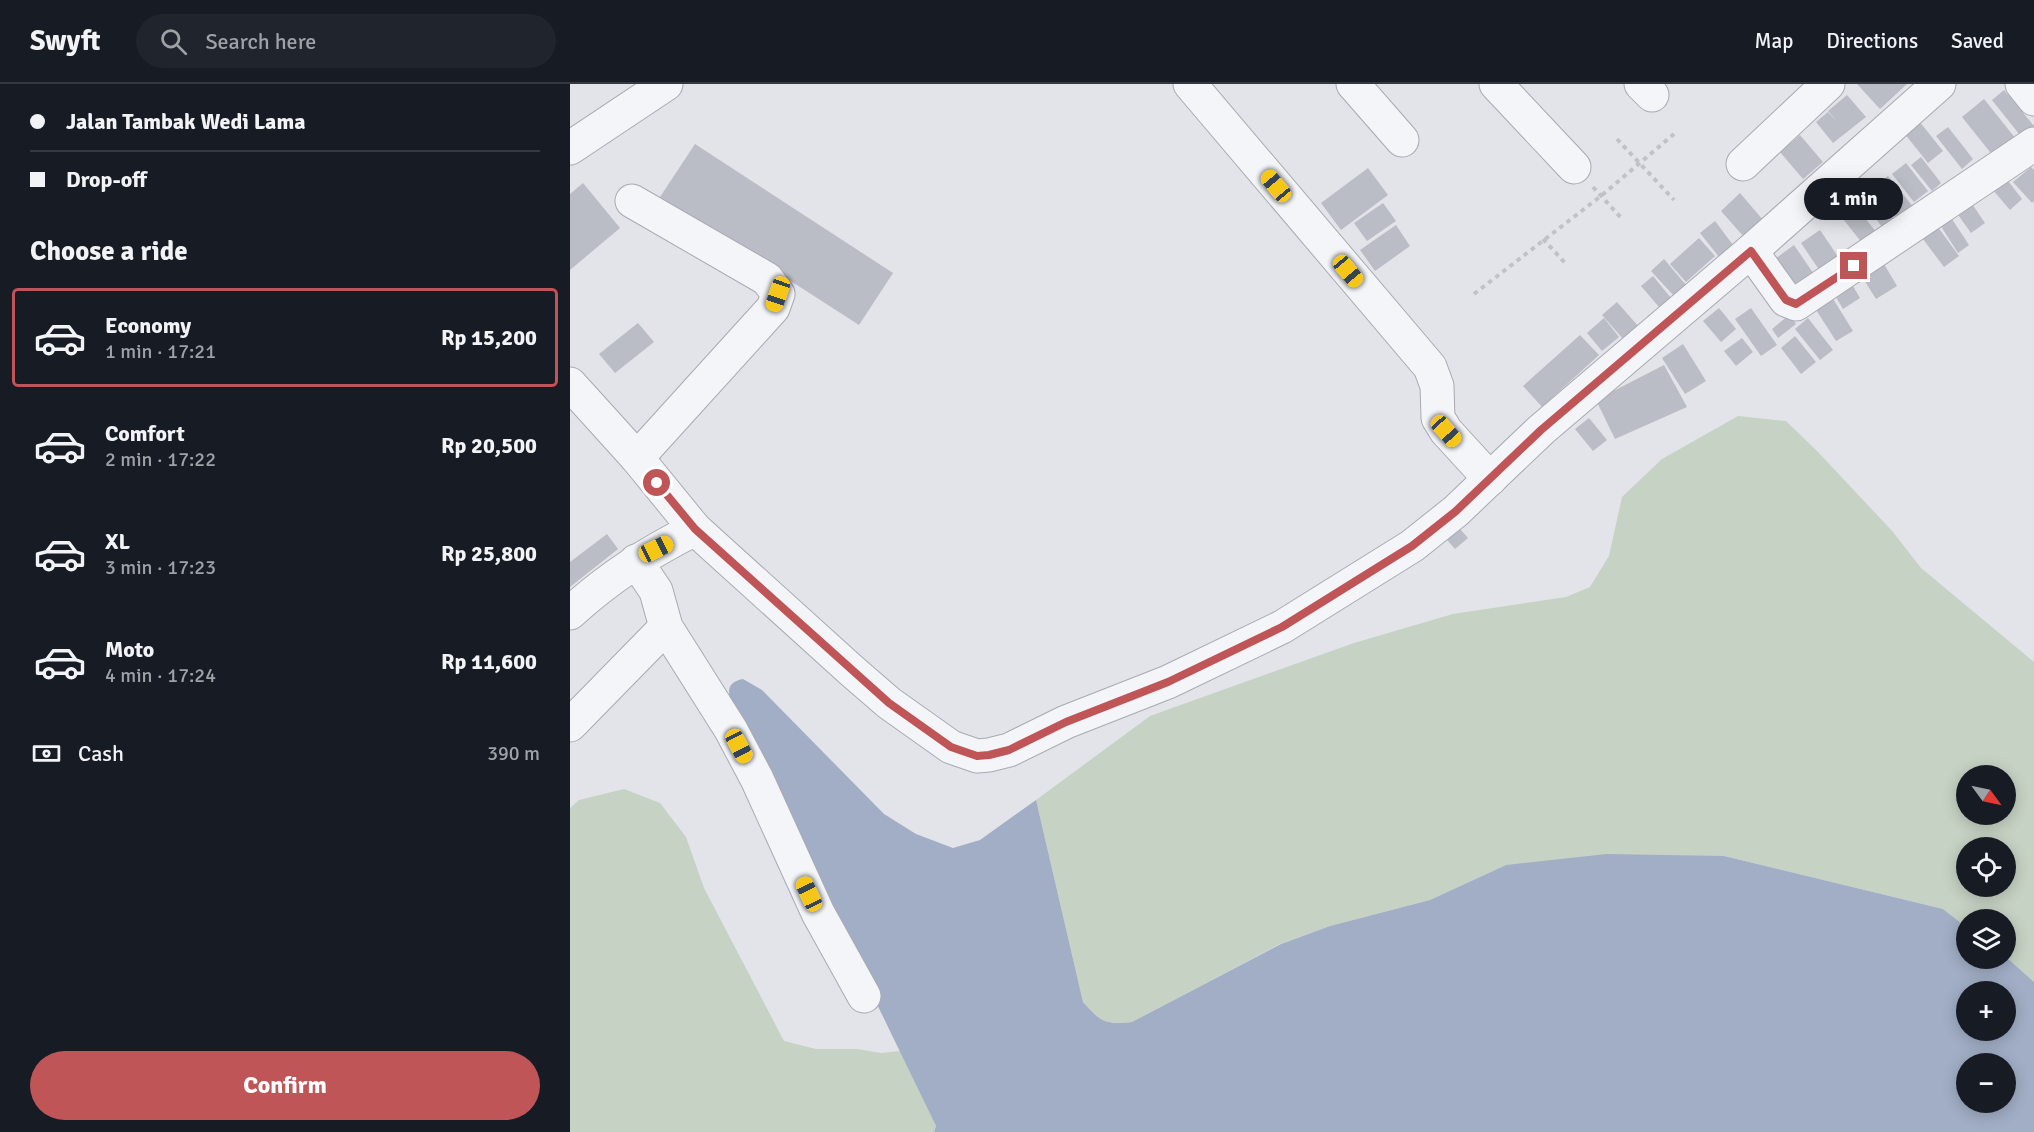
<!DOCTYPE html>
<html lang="en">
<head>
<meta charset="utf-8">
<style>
  :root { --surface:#171b24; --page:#20242c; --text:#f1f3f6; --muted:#9ea1a6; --line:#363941; --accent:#c05558 }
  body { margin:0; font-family:Signika,sans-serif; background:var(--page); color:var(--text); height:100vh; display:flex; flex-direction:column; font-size:22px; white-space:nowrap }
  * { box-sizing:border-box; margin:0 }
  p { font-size:20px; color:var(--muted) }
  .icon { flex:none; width:33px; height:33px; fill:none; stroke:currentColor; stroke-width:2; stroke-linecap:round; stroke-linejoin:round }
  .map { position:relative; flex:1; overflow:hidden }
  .drawer { display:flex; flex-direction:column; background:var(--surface); width:570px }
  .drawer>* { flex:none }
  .banner { display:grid; align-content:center; height:132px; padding:0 30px; background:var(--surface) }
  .needle { width:39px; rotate:123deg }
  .fabs { position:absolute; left:1386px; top:681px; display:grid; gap:12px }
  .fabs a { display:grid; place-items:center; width:60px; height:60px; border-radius:50%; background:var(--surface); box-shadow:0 3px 15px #0003; font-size:30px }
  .end { position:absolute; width:27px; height:27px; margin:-14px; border:8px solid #c05558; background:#fff; box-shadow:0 0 0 3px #fff }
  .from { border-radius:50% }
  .bubble { position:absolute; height:42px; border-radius:21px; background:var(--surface); box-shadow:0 3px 15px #0003; font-size:20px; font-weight:700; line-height:42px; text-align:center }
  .car { position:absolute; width:18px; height:36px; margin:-18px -9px; border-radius:8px; box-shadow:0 0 4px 2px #0007; background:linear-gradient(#f5c518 24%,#345 0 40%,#f5c518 0 76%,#345 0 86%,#f5c518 0) }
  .banner b { display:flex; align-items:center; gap:21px; height:57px; font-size:22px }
  .banner b+b { border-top:2px solid var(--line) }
  .banner i { width:15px; height:15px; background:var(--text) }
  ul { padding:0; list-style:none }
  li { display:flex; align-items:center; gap:18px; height:99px; margin:0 12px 9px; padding:0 18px; border:3px solid transparent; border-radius:6px }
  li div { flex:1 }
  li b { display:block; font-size:22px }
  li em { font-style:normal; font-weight:700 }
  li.active { border-color:var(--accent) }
  li>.icon { width:54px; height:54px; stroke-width:1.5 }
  h2 { padding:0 30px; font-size:27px; line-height:72px }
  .pay { display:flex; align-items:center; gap:15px; height:66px; padding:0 30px; font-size:22px }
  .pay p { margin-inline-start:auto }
  .button { display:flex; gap:12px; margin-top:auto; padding:12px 30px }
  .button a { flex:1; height:69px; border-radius:36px; background:var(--accent); color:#fff; font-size:24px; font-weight:700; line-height:69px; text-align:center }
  header { display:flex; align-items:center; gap:36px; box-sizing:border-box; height:84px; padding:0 30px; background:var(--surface); border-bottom:2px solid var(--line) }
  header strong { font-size:28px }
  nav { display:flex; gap:33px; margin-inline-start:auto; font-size:21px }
  .search { width:420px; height:54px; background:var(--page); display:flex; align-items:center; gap:15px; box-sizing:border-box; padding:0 21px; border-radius:33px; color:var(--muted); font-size:22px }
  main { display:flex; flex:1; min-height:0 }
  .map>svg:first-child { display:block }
</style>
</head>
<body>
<header>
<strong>Swyft</strong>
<div class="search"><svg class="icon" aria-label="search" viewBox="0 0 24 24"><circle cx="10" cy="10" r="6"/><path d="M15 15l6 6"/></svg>Search here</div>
<nav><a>Map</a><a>Directions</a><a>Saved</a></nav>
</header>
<main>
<section class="drawer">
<div class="banner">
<b><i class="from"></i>Jalan Tambak Wedi Lama</b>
<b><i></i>Drop-off</b>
</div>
<h2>Choose a ride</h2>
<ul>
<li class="active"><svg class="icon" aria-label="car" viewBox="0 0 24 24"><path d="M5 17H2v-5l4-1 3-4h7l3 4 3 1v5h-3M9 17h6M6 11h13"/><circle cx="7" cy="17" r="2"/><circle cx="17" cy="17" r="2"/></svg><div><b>Economy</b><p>1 min · 17:21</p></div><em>Rp 15,200</em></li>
<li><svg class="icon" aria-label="car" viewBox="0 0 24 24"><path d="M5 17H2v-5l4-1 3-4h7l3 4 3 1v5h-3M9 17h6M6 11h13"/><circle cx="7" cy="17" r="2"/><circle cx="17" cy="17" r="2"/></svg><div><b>Comfort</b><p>2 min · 17:22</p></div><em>Rp 20,500</em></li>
<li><svg class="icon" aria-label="car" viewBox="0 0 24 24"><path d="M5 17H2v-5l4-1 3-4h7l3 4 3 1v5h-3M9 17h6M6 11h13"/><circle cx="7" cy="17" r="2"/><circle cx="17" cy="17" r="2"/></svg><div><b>XL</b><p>3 min · 17:23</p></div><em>Rp 25,800</em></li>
<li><svg class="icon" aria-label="car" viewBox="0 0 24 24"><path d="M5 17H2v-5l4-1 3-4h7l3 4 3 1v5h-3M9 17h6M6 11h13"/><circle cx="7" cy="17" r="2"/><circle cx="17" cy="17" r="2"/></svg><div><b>Moto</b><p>4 min · 17:24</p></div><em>Rp 11,600</em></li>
</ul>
<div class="pay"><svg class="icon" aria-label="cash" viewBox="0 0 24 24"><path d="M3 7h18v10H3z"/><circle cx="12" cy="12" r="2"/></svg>Cash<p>390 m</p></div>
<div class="button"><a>Confirm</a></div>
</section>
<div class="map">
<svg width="1464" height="1048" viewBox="0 0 1464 1048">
  <rect width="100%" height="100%" fill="#e2e4e9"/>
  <g fill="#c6d2c4" fill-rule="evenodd">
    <path d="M 1168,332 L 1216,337 L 1248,368 L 1323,448 L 1351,484 L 1464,578 L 1464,898 L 1436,873 L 1436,836 L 1396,836 L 1396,843 L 1373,825 L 1154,772 L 936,781 L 860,816 L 760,842 L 710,860 L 562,938 C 535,941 531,938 513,918 L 466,716 L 580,632 L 784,559 L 883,530 L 996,513 L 1020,503 L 1039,472 L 1052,413 L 1092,375 ZM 1396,692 L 1436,692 L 1436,730 L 1396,730 ZM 1396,764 L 1436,764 L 1436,802 L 1396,802 Z"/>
    <path d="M 54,705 L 90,719 L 116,753 L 134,804 L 214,957 L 246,965 L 287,965 L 311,969 L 330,967 L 366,1042 L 364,1048 L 0,1048 L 0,724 L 9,716 Z"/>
  </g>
  <path fill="#a1aec5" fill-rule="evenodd" d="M 173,595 L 192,606 L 314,730 L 346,750 L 383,764 L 410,756 L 466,716 L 513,918 C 531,938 535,941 562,938 L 711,860 L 760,842 L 860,816 L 936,781 L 1037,770 L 1154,772 L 1373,825 L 1396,843 L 1396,874 L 1436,873 L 1464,898 L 1464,1048 L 364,1048 L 366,1042 L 162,621 C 157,607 157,598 173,595 ZM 1396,908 L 1436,908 L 1436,946 L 1396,946 ZM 1396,980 L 1436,980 L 1436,1018 L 1396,1018 Z"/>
  <g fill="#babdc5">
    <path d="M 1287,0 L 1337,0 L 1310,25 Z"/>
    <path d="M 1434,6 L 1464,42 L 1464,46 L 1453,55 L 1422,16 Z"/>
    <path d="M 1277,11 L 1296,33 L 1263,59 L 1246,38 L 1258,28 L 1267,37 L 1258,27 Z"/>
    <path d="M 1414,15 L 1450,60 L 1428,78 L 1392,33 Z"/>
    <path d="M 1349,37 L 1373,67 L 1358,79 L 1334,49 Z"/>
    <path d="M 1378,43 L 1403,75 L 1392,85 L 1366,52 Z"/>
    <path d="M 1230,51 L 1253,78 L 1233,95 L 1210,68 Z"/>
    <path d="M 125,60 L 323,189 L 289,241 L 90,113 Z"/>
    <path d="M 1351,73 L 1371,99 L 1362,107 L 1341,81 Z"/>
    <path d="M 1336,79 L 1358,107 L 1344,118 L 1322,90 Z"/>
    <path d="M 1461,83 L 1464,86 L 1464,117 L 1462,119 L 1443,98 Z"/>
    <path d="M 798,84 L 818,111 L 771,146 L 751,119 Z"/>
    <path d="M 1318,92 L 1349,130 L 1333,142 L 1303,105 Z"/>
    <path d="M 1435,93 L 1452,115 L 1440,126 L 1422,105 Z"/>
    <path d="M 13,99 L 50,144 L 0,186 L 0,110 Z"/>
    <path d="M 1170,109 L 1193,136 L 1174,153 L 1151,127 Z"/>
    <path d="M 1306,112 L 1327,139 L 1316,148 L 1295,121 Z"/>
    <path d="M 1398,114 L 1415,139 L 1401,149 L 1384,125 Z"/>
    <path d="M 813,119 L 826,137 L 797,157 L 784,139 Z"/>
    <path d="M 1287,124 L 1311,154 L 1297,165 L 1273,135 Z"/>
    <path d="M 1376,126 L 1399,161 L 1388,169 L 1365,133 Z"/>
    <path d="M 1362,135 L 1389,172 L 1374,183 L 1347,147 Z"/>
    <path d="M 1145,137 L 1163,161 L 1149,173 L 1130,149 Z"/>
    <path d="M 826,141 L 840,162 L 805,187 L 790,166 Z"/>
    <path d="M 1250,146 L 1273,180 L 1254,193 L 1231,159 Z"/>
    <path d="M 1129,154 L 1145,172 L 1116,198 L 1100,180 Z"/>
    <path d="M 1224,161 L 1248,196 L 1226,211 L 1202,177 Z"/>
    <path d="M 1094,175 L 1116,201 L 1104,212 L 1081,187 Z"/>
    <path d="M 1311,175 L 1327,202 L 1306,215 L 1289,188 Z"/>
    <path d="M 1083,192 L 1101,214 L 1089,223 L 1071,202 Z"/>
    <path d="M 1277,192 L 1290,214 L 1273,225 L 1260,203 Z"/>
    <path d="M 1260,210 L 1283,247 L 1266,257 L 1243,221 Z"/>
    <path d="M 1047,218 L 1069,243 L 1054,256 L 1032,231 Z"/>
    <path d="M 1149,224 L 1166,245 L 1151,258 L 1133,237 Z"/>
    <path d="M 1181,224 L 1207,261 L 1191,272 L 1165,235 Z"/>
    <path d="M 1219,231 L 1226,240 L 1208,254 L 1202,245 Z"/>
    <path d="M 1034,234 L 1049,253 L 1032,267 L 1017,249 Z"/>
    <path d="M 1238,234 L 1263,266 L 1250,276 L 1225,245 Z"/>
    <path d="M 68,239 L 84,258 L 45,289 L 29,270 Z"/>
    <path d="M 1010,251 L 1029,271 L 972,323 L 953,302 Z"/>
    <path d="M 1225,252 L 1246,278 L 1231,290 L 1211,264 Z"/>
    <path d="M 1172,254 L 1183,268 L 1166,282 L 1154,267 Z"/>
    <path d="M 1113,260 L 1136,297 L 1115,310 L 1092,274 Z"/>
    <path d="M 1094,281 L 1117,323 L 1045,355 L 1026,316 Z"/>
    <path d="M 1019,334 L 1037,356 L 1023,367 L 1005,345 Z"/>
    <path d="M 884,438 L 898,454 L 885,465 L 871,449 Z"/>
    <path d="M 37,450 L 48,465 L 0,503 L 0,478 Z"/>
  </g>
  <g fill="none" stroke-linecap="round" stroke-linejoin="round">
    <defs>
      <g id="minor">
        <path d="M 620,0 L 860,283 L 867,302 L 868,334 L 876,347 L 920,395"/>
        <path d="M 783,0 L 832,56"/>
        <path d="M 926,0 L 1004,83"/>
        <path d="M 1071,0 L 1082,11"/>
        <path d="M 1452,0 L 1464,15"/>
        <path d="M 0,64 L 96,0"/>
        <path d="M 1173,80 L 1258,0"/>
        <path d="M 62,117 L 197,195 L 208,210 L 203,224 L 67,374"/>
        <path d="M 1181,167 L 1216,216 L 1226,220 L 1464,60"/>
        <path d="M 0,300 L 67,374 L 125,445 L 282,587 L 319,619 L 381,663 L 407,672 L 419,671 L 439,666 L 496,638 L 598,598 L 712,543 L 842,462 L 886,427 L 971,346 L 1181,167 L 1369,0"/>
        <path d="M 66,477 L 86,507 L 96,543 L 161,646 L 187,695 L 248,829 L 294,912"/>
        <path d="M 0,529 C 41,492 76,470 125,445"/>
        <path d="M 0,641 L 96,543"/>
      </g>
    </defs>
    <use href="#minor" stroke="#a8aab3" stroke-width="35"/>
    <g stroke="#c0c2c8" stroke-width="4" stroke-dasharray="4.5 4.5" stroke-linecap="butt">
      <path d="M 1047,55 L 1104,116"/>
      <path d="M 1023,103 L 1053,136"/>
      <path d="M 973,155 L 997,181"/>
      <path d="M 904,210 L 1031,112 L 1104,50"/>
    </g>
    <use href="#minor" stroke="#f4f5f8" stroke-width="33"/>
  </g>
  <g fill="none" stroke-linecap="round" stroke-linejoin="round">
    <path stroke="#c05558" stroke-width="8" d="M 87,399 L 125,445 L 319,619 L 381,663 L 407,672 L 419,671 L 439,666 L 496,638 L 598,598 L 712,543 L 842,462 L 886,427 L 971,346 L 1181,167 L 1216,216 L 1226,220 L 1284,182"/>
  </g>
</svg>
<div class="fabs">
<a><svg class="needle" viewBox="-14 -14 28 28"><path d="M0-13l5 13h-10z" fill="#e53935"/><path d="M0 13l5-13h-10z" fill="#9ea1a6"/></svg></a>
<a><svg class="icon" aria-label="locate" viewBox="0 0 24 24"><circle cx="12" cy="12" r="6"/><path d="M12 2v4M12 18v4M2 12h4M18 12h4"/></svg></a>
<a><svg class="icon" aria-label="layers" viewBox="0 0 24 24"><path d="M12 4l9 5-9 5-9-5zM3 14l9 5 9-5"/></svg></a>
<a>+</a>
<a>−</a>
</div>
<i class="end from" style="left:87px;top:399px"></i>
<i class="end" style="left:1284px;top:182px"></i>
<div class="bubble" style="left:1234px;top:94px;width:99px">1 min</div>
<i class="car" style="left:706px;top:102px;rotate:320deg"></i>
<i class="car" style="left:778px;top:187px;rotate:140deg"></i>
<i class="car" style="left:208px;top:210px;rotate:199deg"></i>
<i class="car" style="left:876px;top:347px;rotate:138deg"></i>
<i class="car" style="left:86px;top:465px;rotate:64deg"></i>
<i class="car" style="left:169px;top:662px;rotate:152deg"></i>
<i class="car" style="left:239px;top:810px;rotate:335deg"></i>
</div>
</main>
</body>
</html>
